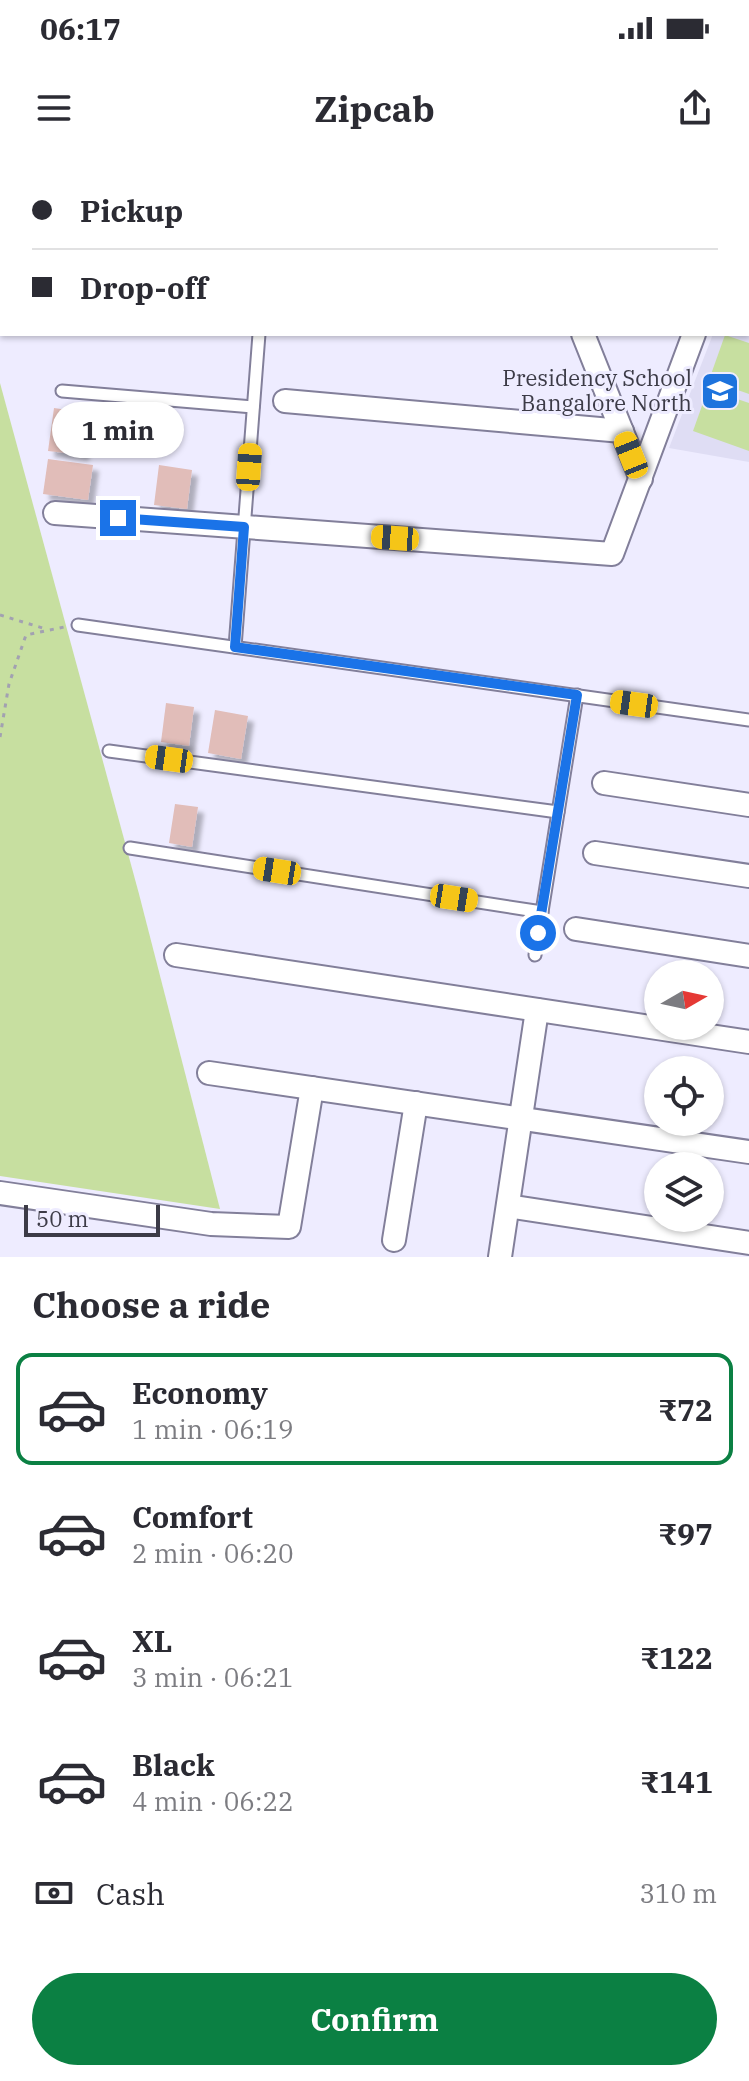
<!DOCTYPE html>
<html lang="en">
<head>
<meta charset="utf-8">
<style>
  :root { --surface:#fff; --page:#f2f2f3; --text:#2b2b33; --muted:#7c7c81; --line:#e1e1e2; --accent:#0b8043 }
  body { margin:0; font-family:"IBM Plex Serif",serif; background:var(--page); color:var(--text); height:100vh; display:flex; flex-direction:column; font-size:30px; white-space:nowrap }
  * { box-sizing:border-box; margin:0 }
  p { font-size:26px; color:var(--muted) }
  .icon { flex:none; width:44px; height:44px; fill:none; stroke:currentColor; stroke-width:2; stroke-linecap:round; stroke-linejoin:round }
  .map { position:relative; height:1097px; overflow:hidden }
  .drawer { display:flex; flex-direction:column; background:var(--surface); flex:1 }
  .drawer>* { flex:none }
  .hud { position:absolute; left:0px; top:0px; width:750px; height:176px; box-shadow:0 2px 6px #0004; display:grid; align-content:center; height:176px; padding:0 32px; background:var(--surface) }
  .needle { width:52px; rotate:81deg }
  .tools { position:absolute; left:644px; top:800px; display:grid; gap:16px }
  .tools a { display:grid; place-items:center; width:80px; height:80px; border-radius:50%; background:var(--surface); box-shadow:0 2px 6px #0004; font-size:40px }
  .scale { position:absolute; left:24px; bottom:20px; width:136px; box-sizing:border-box; padding-left:8px; border:4px solid #3c3b47; border-top:0; font-size:22px; line-height:28px; white-space:nowrap; color:#3c3b47; -webkit-text-stroke:6px #eeecff; paint-order:stroke }
  .end { position:absolute; width:36px; height:36px; margin:-18px; border:10px solid #1a73e8; background:#fff; box-shadow:0 0 0 4px #fff }
  .from { border-radius:50% }
  .bubble { position:absolute; height:56px; border-radius:28px; background:var(--surface); box-shadow:0 2px 6px #0004; font-size:26px; font-weight:700; line-height:56px; text-align:center }
  .car { position:absolute; width:24px; height:48px; margin:-24px -12px; border-radius:10px; box-shadow:0 0 6px 2px #0007; background:linear-gradient(#f5c518 24%,#345 0 40%,#f5c518 0 76%,#345 0 86%,#f5c518 0) }
  .hud b { display:flex; align-items:center; gap:28px; height:76px; font-size:30px }
  .hud b+b { border-top:2px solid var(--line) }
  .hud i { width:20px; height:20px; background:var(--text) }
  ul { padding:0; list-style:none }
  li { display:flex; align-items:center; gap:24px; height:112px; margin:0 16px 12px; padding:0 16px; border:4px solid transparent; border-radius:16px }
  li div { flex:1 }
  li b { display:block; font-size:30px }
  li em { font-style:normal; font-weight:700 }
  li.selected { border-color:var(--accent) }
  li>.icon { width:72px; height:72px; stroke-width:1.5 }
  h2 { padding:0 32px; font-size:36px; line-height:96px }
  .pay { display:flex; align-items:center; gap:20px; height:88px; padding:0 32px; font-size:30px }
  .pay p { margin-inline-start:auto }
  .cta { display:flex; gap:16px; margin-top:auto; padding:16px 32px }
  .cta a { flex:1; height:92px; border-radius:48px; background:var(--accent); color:#fff; font-size:32px; font-weight:700; line-height:92px; text-align:center }
  .status { display:flex; justify-content:space-between; align-items:center; height:56px; padding:0 40px; background:var(--surface); direction:ltr }
  .status svg { height:22px; fill:currentColor }
  header { display:flex; justify-content:space-between; align-items:center; height:104px; padding:0 32px; background:var(--surface); font-size:36px; font-weight:700 }
  .map>svg:first-child { display:block }
</style>
</head>
<body>
<div class="status"><b>06:17</b><svg viewBox="0 0 49 12"><path d="M0 12V9h3v3zM5 12V6h3v6zM10 12V3h3v9zM15 12V0h3v12zM26 1h20v11H26zM47 4h2v5h-2z"/></svg></div>
<header><svg class="icon" aria-label="menu" viewBox="0 0 24 24"><path d="M4 6h16M4 12h16M4 18h16"/></svg>Zipcab<svg class="icon" aria-label="share" viewBox="0 0 24 24"><path d="M12 15V3M7 8l5-5 5 5M5 13v7h14v-7"/></svg></header>
<div class="map">
<svg width="749" height="1097" viewBox="0 0 749 1097">
  <defs>
    <filter id="shadow"><feDropShadow dx="6" dy="6" stdDeviation="2" flood-color="#0004"/></filter>
  </defs>
  <rect width="100%" height="100%" fill="#eeecff"/>
  <path fill="#dfddf4" d="M 749,82 L 749,302 L 669,288 L 713,174 L 748,174 Z"/>
  <g fill="#c7dfa0">
    <path d="M 725,175 L 749,183 L 749,234 L 709,220 Z"/>
    <path d="M 0,223 L 139,734 L 220,1049 L 0,1016 Z"/>
    <path d="M 708,229 L 749,243 L 749,291 L 693,271 Z"/>
  </g>
  <g fill="#e1bdb9" filter="url(#shadow)">
    <path d="M 54,248 L 88,253 L 83,295 L 48,291 Z"/>
    <path d="M 48,299 L 93,305 L 88,340 L 43,334 Z"/>
    <path d="M 159,305 L 192,310 L 187,349 L 154,345 Z"/>
    <path d="M 166,543 L 194,547 L 189,586 L 161,582 Z"/>
    <path d="M 215,550 L 248,556 L 241,599 L 208,593 Z"/>
    <path d="M 175,644 L 198,647 L 192,687 L 169,683 Z"/>
  </g>
  <g fill="none" stroke-linecap="round" stroke-linejoin="round">
    <defs>
      <g id="lane">
        <path d="M 508,0 L 509,2"/>
        <path d="M 274,2 L 274,0"/>
        <path d="M 0,12 L 2,12"/>
        <path d="M 0,103 L 2,103"/>
        <path d="M 62,231 L 253,247"/>
        <path d="M 78,465 L 749,560"/>
        <path d="M 235,487 L 259,174"/>
        <path d="M 109,591 L 558,652"/>
        <path d="M 130,688 L 542,752"/>
        <path d="M 535,795 L 577,535"/>
      </g>
      <g id="street">
        <path d="M 748,27 L 749,25"/>
        <path d="M 583,174 L 641,319"/>
        <path d="M 285,241 L 622,271"/>
        <path d="M 55,353 L 612,394 L 694,174"/>
        <path d="M 604,623 L 749,645"/>
        <path d="M 595,693 L 749,716"/>
        <path d="M 576,769 L 749,796"/>
        <path d="M 176,795 L 749,882"/>
        <path d="M 209,913 L 749,992"/>
        <path d="M 0,1033 L 211,1064 L 289,1067 L 312,928"/>
        <path d="M 508,1046 L 749,1083"/>
        <path d="M 394,1080 L 416,943"/>
        <path d="M 500,1097 L 537,850"/>
      </g>
    </defs>
    <use href="#lane" stroke="#827f9a" stroke-width="15"/>
    <use href="#street" stroke="#827f9a" stroke-width="26"/>
    <g stroke="#a2a1b1" stroke-width="3" stroke-dasharray="4 6" stroke-linecap="butt">
      <path d="M 0,455 L 46,469"/>
      <path d="M 0,577 L 9,524 L 26,475 L 64,467"/>
    </g>
    <use href="#lane" stroke="#fff" stroke-width="11"/>
    <use href="#street" stroke="#fff" stroke-width="22"/>
  </g>
  <g fill="none" stroke-linecap="round" stroke-linejoin="round">
    <path stroke="#1a73e8" stroke-width="10" d="M 118,358 L 244,367 L 235,487 L 577,535 L 538,773"/>
  </g>
  <defs>
    <symbol id="school-square" viewBox="-11 -11 22 22"><rect x="-9" y="-9" width="18" height="18" rx="4" fill="#1d73dd" stroke="#eeecff"/><path d="M0-5L7-2L0 1L-7-2ZM-4 1L0 2.5L4 1V4Q0 6-4 4Z" fill="#fff"/></symbol>
  </defs>
  <g fill-rule="evenodd">
    <use href="#school-square" x="698" y="209" width="44" height="44"/>
  </g>
  <g text-anchor="middle" stroke-width="6" stroke-linejoin="round" paint-order="stroke">
    <g font-size="22" fill="#3c3b47" stroke="#eeecff" text-anchor="end">
      <text x="692" y="226">Presidency School<tspan x="692" dy="25">Bangalore North</tspan></text>
    </g>
  </g>
</svg>
<div class="tools">
<a><svg class="needle" viewBox="-14 -14 28 28"><path d="M0-13l5 13h-10z" fill="#e53935"/><path d="M0 13l5-13h-10z" fill="#7c7c81"/></svg></a>
<a><svg class="icon" aria-label="locate" viewBox="0 0 24 24"><circle cx="12" cy="12" r="6"/><path d="M12 2v4M12 18v4M2 12h4M18 12h4"/></svg></a>
<a><svg class="icon" aria-label="layers" viewBox="0 0 24 24"><path d="M12 4l9 5-9 5-9-5zM3 14l9 5 9-5"/></svg></a>
</div>
<div class="scale">50 m</div>
<i class="end from" style="left:538px;top:773px"></i>
<i class="end" style="left:118px;top:358px"></i>
<div class="bubble" style="left:52px;top:242px;width:132px">1 min</div>
<i class="car" style="left:631px;top:295px;rotate:338deg"></i>
<i class="car" style="left:249px;top:307px;rotate:4deg"></i>
<i class="car" style="left:395px;top:378px;rotate:274deg"></i>
<i class="car" style="left:634px;top:544px;rotate:278deg"></i>
<i class="car" style="left:169px;top:599px;rotate:278deg"></i>
<i class="car" style="left:277px;top:711px;rotate:279deg"></i>
<i class="car" style="left:454px;top:738px;rotate:99deg"></i>
<div class="hud">
<b><i class="from"></i>Pickup</b>
<b><i></i>Drop-off</b>
</div>
</div>
<section class="drawer">
<h2>Choose a ride</h2>
<ul>
<li class="selected"><svg class="icon" aria-label="car" viewBox="0 0 24 24"><path d="M5 17H2v-5l4-1 3-4h7l3 4 3 1v5h-3M9 17h6M6 11h13"/><circle cx="7" cy="17" r="2"/><circle cx="17" cy="17" r="2"/></svg><div><b>Economy</b><p>1 min · 06:19</p></div><em>₹72</em></li>
<li><svg class="icon" aria-label="car" viewBox="0 0 24 24"><path d="M5 17H2v-5l4-1 3-4h7l3 4 3 1v5h-3M9 17h6M6 11h13"/><circle cx="7" cy="17" r="2"/><circle cx="17" cy="17" r="2"/></svg><div><b>Comfort</b><p>2 min · 06:20</p></div><em>₹97</em></li>
<li><svg class="icon" aria-label="car" viewBox="0 0 24 24"><path d="M5 17H2v-5l4-1 3-4h7l3 4 3 1v5h-3M9 17h6M6 11h13"/><circle cx="7" cy="17" r="2"/><circle cx="17" cy="17" r="2"/></svg><div><b>XL</b><p>3 min · 06:21</p></div><em>₹122</em></li>
<li><svg class="icon" aria-label="car" viewBox="0 0 24 24"><path d="M5 17H2v-5l4-1 3-4h7l3 4 3 1v5h-3M9 17h6M6 11h13"/><circle cx="7" cy="17" r="2"/><circle cx="17" cy="17" r="2"/></svg><div><b>Black</b><p>4 min · 06:22</p></div><em>₹141</em></li>
</ul>
<div class="pay"><svg class="icon" aria-label="cash" viewBox="0 0 24 24"><path d="M3 7h18v10H3z"/><circle cx="12" cy="12" r="2"/></svg>Cash<p>310 m</p></div>
<div class="cta"><a>Confirm</a></div>
</section>
</body>
</html>
